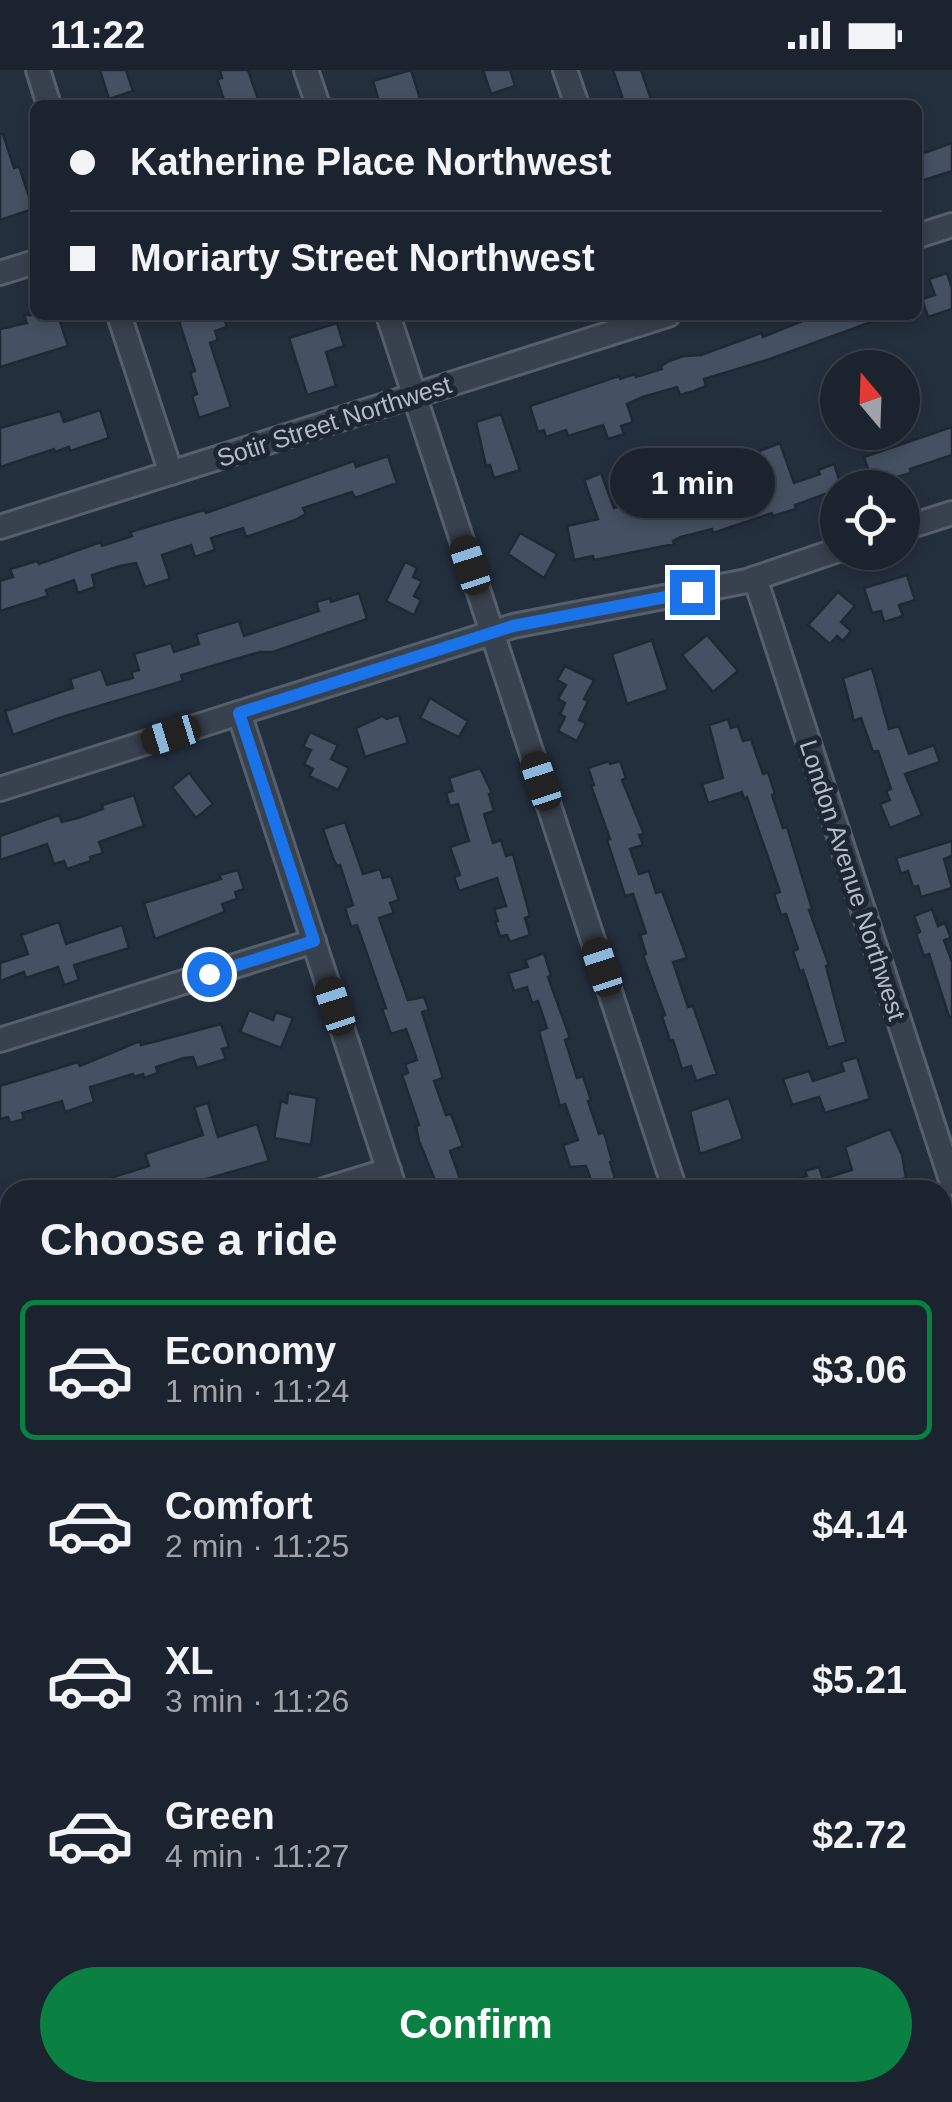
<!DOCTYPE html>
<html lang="en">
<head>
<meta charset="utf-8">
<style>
  :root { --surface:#1b232e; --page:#282f3a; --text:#f1f3f6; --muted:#a0a4aa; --line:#39404a; --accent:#0b8043 }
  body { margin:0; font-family:Arial,sans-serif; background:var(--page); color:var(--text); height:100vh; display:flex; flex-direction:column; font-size:38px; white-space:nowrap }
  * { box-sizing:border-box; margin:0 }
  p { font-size:32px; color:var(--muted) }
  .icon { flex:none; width:55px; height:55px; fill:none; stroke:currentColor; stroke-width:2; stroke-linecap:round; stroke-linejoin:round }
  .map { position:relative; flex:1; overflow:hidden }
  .drawer { position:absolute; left:0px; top:1110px; width:952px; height:922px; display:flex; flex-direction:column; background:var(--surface); border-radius:30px 30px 0 0; box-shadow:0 5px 15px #0003,0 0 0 2px var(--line) }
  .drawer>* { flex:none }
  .top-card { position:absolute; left:30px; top:30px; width:892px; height:220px; border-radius:15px; box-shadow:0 5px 15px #0003,0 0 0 2px var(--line); display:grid; align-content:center; height:220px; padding:0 40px; background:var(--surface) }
  .needle { width:65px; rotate:341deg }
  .fabs { position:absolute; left:820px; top:280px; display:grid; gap:20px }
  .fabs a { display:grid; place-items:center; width:100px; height:100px; border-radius:50%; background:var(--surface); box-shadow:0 5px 15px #0003,0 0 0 2px var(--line); font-size:50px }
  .end { position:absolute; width:45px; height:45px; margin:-22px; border:12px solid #1a73e8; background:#fff; box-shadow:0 0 0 5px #fff }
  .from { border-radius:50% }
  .bubble { position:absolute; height:70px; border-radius:35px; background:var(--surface); box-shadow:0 5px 15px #0003,0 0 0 2px var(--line); font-size:32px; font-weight:800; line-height:70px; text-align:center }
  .car { position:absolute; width:30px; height:60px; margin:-30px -15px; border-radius:12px; box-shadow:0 0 8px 2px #0007; background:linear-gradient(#222 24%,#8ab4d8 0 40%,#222 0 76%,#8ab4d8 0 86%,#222 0) }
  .top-card b { display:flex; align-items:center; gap:35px; height:95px; font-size:38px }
  .top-card b+b { border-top:2px solid var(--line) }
  .top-card i { width:25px; height:25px; background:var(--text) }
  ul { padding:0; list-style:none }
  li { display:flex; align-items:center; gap:30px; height:140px; margin:0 20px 15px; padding:0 20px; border:5px solid transparent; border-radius:15px }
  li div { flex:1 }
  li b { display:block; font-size:38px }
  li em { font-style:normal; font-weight:800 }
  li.current { border-color:var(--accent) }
  li>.icon { width:90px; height:90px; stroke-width:1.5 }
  h2 { padding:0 40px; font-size:45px; line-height:120px }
  .action { display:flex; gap:20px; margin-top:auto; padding:20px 40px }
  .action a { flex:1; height:115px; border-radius:60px; background:var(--accent); color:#fff; font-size:40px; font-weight:800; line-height:115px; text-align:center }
  .status { display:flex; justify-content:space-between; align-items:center; height:70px; padding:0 50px; background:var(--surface); direction:ltr }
  .status svg { height:28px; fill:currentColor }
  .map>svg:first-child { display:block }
</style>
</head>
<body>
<div class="status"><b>11:22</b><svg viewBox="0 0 49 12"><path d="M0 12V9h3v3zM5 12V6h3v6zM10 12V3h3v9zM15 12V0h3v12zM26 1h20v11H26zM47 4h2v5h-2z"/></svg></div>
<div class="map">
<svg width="952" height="2032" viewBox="0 0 952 2032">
  <rect width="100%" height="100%" fill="#242f3e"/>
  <g fill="#455162" stroke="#1f2835" stroke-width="2.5">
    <path d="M 100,0 L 126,0 L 133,21 L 109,29 Z"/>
    <path d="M 220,0 L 248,0 L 259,32 L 250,35 L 225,33 L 217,9 L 222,8 Z"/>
    <path d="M 411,0 L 422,35 L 380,35 L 373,11 Z"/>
    <path d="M 483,0 L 510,0 L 515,16 L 491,24 Z"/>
    <path d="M 613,0 L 641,0 L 653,35 L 625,35 Z"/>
    <path d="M 0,64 L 3,64 L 14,98 L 19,96 L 33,139 L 0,150 Z"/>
    <path d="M 952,73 L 952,101 L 918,112 L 918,85 Z"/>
    <path d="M 947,203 L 952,218 L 952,239 L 928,247 L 922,229 L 935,225 L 929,209 Z"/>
    <path d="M 24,245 L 58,245 L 68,276 L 0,297 L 0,259 L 27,253 Z"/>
    <path d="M 177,245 L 223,245 L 227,257 L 215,261 L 218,270 L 210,273 L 231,337 L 199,348 L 192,326 L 197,324 L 190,303 L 195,301 Z"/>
    <path d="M 817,245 L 885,247 L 770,289 L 704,309 L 706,316 L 694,321 L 680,325 L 677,317 L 643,327 L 627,334 L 633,352 L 621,356 L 624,364 L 608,369 L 603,355 L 568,366 L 566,360 L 546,367 L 544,360 L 538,362 L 530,336 L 619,306 L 620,309 L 635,304 L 636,307 L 662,299 L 661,296 L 669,291 L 684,286 L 701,285 L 761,263 L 763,267 Z"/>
    <path d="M 337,253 L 344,276 L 326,282 L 336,316 L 307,325 L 289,268 Z"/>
    <path d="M 100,340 L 109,368 L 70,381 L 69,377 L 55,382 L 54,379 L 0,397 L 0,358 L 60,341 L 64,352 Z"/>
    <path d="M 501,344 L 520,400 L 494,408 L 490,395 L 486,396 L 476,352 Z"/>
    <path d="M 952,357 L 952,385 L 910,399 L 911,403 L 873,414 L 864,387 Z"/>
    <path d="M 780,373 L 794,413 L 820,404 L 818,400 L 834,394 L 842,418 L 795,435 L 796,439 L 773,446 L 772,443 L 713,463 L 712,459 L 681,467 L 673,471 L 674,474 L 594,490 L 593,486 L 574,490 L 567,456 L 598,449 L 584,410 L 601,403 L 614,438 L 654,428 L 656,438 L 711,421 L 713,431 L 744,422 L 743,416 L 768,408 L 759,381 Z"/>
    <path d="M 388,386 L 397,413 L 355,428 L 352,422 L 303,438 L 306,444 L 295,450 L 246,467 L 243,458 L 211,468 L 215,480 L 195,487 L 191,475 L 162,485 L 170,509 L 145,517 L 136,493 L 120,496 L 92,505 L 95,517 L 78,523 L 74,510 L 46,520 L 48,526 L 0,541 L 0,511 L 13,507 L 10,499 L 37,491 L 39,494 L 101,472 L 102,476 L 132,466 L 130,462 L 204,440 L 206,443 L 354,391 L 356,397 Z"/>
    <path d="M 520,463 L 557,484 L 544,508 L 508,484 Z"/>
    <path d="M 405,492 L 417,498 L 413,507 L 422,511 L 414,526 L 421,530 L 414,545 L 386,531 Z"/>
    <path d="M 907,505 L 915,530 L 899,535 L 903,546 L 884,552 L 881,541 L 872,543 L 864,518 Z"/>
    <path d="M 838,522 L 855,536 L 841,552 L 851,561 L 843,571 L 837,566 L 830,574 L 808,555 Z"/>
    <path d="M 359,523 L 367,549 L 273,582 L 260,582 L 181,605 L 183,611 L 62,647 L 13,665 L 5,641 L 73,618 L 70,609 L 101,599 L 107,615 L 133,608 L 131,602 L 139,600 L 134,584 L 171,573 L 174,582 L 199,574 L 196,564 L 239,551 L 244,566 L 319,541 L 316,532 L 330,528 L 331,532 Z"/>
    <path d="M 707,565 L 738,601 L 713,622 L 682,585 Z"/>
    <path d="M 652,570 L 668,620 L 627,634 L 612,584 Z"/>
    <path d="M 565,596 L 594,610 L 584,629 L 588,631 L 579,650 L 586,653 L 577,671 L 558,661 L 565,647 L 560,644 L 565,633 L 558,629 L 566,615 L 557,610 Z"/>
    <path d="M 872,598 L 889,659 L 899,656 L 909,684 L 934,675 L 940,692 L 905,704 L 922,745 L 890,758 L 880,734 L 890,730 L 886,721 L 891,719 L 878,681 L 873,682 L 861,648 L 854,651 L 843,608 Z"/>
    <path d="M 430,628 L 468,651 L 459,667 L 420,648 Z"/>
    <path d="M 399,645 L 408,673 L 365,687 L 356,658 L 382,646 L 387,649 Z"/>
    <path d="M 728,649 L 731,658 L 738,656 L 743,671 L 751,669 L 763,704 L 768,702 L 775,724 L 772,725 L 783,758 L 787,757 L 812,839 L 809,840 L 829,895 L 826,896 L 846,972 L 828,978 L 803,900 L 800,902 L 793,881 L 798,879 L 786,844 L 781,845 L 774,824 L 780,822 L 747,727 L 744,729 L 742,722 L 708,733 L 702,714 L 723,708 L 709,655 Z"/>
    <path d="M 310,662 L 338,675 L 331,689 L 349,698 L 338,720 L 309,706 L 313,699 L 304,694 L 311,680 L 303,677 Z"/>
    <path d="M 609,691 L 610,694 L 620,691 L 626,708 L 622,710 L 644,764 L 639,765 L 643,775 L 630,779 L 639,804 L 649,801 L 656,823 L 662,821 L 687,888 L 673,892 L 688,937 L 693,936 L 717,1004 L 696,1011 L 691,996 L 682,999 L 673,970 L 670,971 L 662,946 L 665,945 L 643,885 L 646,884 L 640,865 L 646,863 L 633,824 L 625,826 L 607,770 L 610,769 L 591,716 L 594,715 L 588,698 Z"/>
    <path d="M 480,698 L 492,723 L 489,724 L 494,741 L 484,744 L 493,773 L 501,770 L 506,786 L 513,784 L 530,846 L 525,848 L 530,865 L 510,872 L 507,865 L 500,866 L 495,852 L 498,851 L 494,839 L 506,836 L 497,808 L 459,821 L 454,807 L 460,805 L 450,777 L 469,771 L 458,734 L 450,736 L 446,723 L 453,721 L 449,708 Z"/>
    <path d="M 189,703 L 213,734 L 196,748 L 172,717 Z"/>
    <path d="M 134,725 L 144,756 L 99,772 L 103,783 L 90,787 L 91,791 L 67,799 L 64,791 L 54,794 L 47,774 L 0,790 L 0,766 L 59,745 L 62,752 L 78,748 L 103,739 L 102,735 Z"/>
    <path d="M 345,752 L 363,804 L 380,799 L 383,808 L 391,806 L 399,830 L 390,833 L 394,843 L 379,848 L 408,930 L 424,927 L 429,940 L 422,942 L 443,1008 L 434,1011 L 446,1045 L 451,1044 L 463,1076 L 450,1081 L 464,1120 L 439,1120 L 419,1071 L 416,1056 L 419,1055 L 402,1005 L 408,1003 L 405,994 L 417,990 L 406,959 L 391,964 L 382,939 L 386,938 L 357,855 L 351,857 L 345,838 L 353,835 L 340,795 L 337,796 L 333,788 L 323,759 Z"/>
    <path d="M 952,771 L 952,786 L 944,789 L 952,818 L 921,827 L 918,816 L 913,817 L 908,801 L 901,804 L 896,788 Z"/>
    <path d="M 238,800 L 244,819 L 235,822 L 237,829 L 222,834 L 225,842 L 155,869 L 144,833 L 221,809 L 219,805 Z"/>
    <path d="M 932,839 L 938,856 L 945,853 L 951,868 L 944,870 L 952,892 L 952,947 L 949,947 L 929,884 L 924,886 L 916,864 L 920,862 L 914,846 Z"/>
    <path d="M 59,852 L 66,874 L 122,855 L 129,878 L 74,895 L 79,910 L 64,915 L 58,897 L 26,908 L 24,902 L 0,911 L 0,893 L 28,884 L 21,865 Z"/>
    <path d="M 544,883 L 551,906 L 548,907 L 570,968 L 565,970 L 577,1008 L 583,1006 L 591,1030 L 588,1031 L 599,1064 L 604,1062 L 612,1091 L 610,1092 L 615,1109 L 593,1116 L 586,1096 L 570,1097 L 563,1075 L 578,1070 L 565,1034 L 560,1036 L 554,1015 L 539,961 L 547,958 L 538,931 L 532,933 L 527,917 L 514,921 L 508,903 L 528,897 L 525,890 Z"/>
    <path d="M 249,940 L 273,950 L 276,942 L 293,948 L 281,978 L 240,962 Z"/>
    <path d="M 221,954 L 229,977 L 222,979 L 226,989 L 197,998 L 193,987 L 184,988 L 156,997 L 158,1003 L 144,1008 L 143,1004 L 134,1007 L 133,1004 L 90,1017 L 94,1032 L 65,1042 L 62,1031 L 22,1043 L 24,1049 L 10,1053 L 8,1047 L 0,1049 L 0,1016 L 78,992 L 80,996 L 140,971 L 141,975 L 161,970 Z"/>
    <path d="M 857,987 L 870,1029 L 825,1043 L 819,1027 L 792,1035 L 783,1009 L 809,1001 L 813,1011 L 844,1001 L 841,992 Z"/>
    <path d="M 288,1023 L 317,1028 L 311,1075 L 274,1068 L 281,1031 L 287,1033 Z"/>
    <path d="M 729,1028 L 743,1069 L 700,1084 L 690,1041 Z"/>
    <path d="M 208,1033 L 218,1067 L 257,1054 L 269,1091 L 168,1120 L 114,1120 L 110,1108 L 149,1096 L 145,1084 L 203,1065 L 194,1037 Z"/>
    <path d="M 890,1059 L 902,1085 L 906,1108 L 871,1120 L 774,1120 L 773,1117 L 807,1106 L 805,1101 L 819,1097 L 823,1109 L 852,1100 L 845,1077 Z"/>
  </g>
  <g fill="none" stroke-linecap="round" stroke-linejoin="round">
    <defs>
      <g id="minor">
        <path d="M 38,0 L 49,35"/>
        <path d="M 306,0 L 318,35"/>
        <path d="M 565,0 L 577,35"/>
        <path d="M 918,166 L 952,155"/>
        <path d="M 0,203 L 35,192"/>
        <path d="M 119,245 L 171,403"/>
        <path d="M 388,245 L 675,1120"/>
        <path d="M 0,457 L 668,245"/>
        <path d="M 902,459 L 952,443"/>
        <path d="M 755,508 L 952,1113"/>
        <path d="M 239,643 L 395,1120"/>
        <path d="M 0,719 L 513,556 L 747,511 L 838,480"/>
        <path d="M 0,970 L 314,871"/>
        <path d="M 324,1120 L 389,1100"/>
        <path d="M 942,1144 L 952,1141"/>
        <path d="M 0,1223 L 10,1220"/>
        <path d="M 942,1421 L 952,1418"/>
        <path d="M 0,1443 L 10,1440"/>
        <path d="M 942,1671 L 952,1668"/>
        <path d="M 0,1735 L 10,1739"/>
        <path d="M 942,1867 L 952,1872"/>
        <path d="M 259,2022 L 262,2032"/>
        <path d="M 617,2022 L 637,2032"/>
      </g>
    </defs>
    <use href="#minor" stroke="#565f6c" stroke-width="28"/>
    <use href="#minor" stroke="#38414e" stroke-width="22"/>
  </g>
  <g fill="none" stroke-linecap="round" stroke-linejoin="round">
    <path stroke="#1a73e8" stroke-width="12" d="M 209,904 L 314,871 L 239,643 L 513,556 L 692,522"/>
  </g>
  <g text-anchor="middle" stroke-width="10" stroke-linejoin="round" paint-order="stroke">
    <g font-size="25" fill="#b4bcc9" stroke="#1d2633">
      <text transform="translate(334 351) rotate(-18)" y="9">Sotir Street Northwest</text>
      <text transform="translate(853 810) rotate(72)" y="9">London Avenue Northwest</text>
    </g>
  </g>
</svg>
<div class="fabs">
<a><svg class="needle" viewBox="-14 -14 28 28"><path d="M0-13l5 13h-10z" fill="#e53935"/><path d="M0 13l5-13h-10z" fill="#a0a4aa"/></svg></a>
<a><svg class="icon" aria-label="locate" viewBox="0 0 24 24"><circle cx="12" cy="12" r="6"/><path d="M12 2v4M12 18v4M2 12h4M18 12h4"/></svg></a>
</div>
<i class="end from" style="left:209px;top:904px"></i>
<i class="end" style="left:692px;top:522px"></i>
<div class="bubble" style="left:610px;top:378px;width:165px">1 min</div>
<i class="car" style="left:470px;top:495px;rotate:342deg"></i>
<i class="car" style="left:171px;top:665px;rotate:253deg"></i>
<i class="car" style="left:541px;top:711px;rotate:342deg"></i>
<i class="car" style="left:602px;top:897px;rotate:342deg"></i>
<i class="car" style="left:335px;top:936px;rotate:342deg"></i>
<div class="top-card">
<b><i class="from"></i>Katherine Place Northwest</b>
<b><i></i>Moriarty Street Northwest</b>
</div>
<section class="drawer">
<h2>Choose a ride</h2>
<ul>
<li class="current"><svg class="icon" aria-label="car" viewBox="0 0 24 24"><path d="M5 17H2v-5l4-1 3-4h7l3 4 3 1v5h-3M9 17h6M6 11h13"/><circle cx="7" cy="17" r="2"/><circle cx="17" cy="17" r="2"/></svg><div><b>Economy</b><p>1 min · 11:24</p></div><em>$3.06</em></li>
<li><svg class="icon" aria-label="car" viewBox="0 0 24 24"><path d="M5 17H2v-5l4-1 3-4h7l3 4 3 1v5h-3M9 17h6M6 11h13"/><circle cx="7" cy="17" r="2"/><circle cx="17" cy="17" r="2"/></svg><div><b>Comfort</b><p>2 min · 11:25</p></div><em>$4.14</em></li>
<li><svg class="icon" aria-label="car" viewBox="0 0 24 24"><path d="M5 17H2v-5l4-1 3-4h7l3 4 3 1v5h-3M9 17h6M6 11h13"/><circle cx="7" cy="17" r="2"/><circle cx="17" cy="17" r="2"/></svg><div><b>XL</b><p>3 min · 11:26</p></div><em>$5.21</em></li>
<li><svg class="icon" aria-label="car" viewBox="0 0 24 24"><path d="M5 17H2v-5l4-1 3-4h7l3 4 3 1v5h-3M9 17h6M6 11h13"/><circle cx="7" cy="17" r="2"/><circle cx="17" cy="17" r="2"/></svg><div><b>Green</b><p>4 min · 11:27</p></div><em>$2.72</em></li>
</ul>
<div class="action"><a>Confirm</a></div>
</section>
</div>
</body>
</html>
